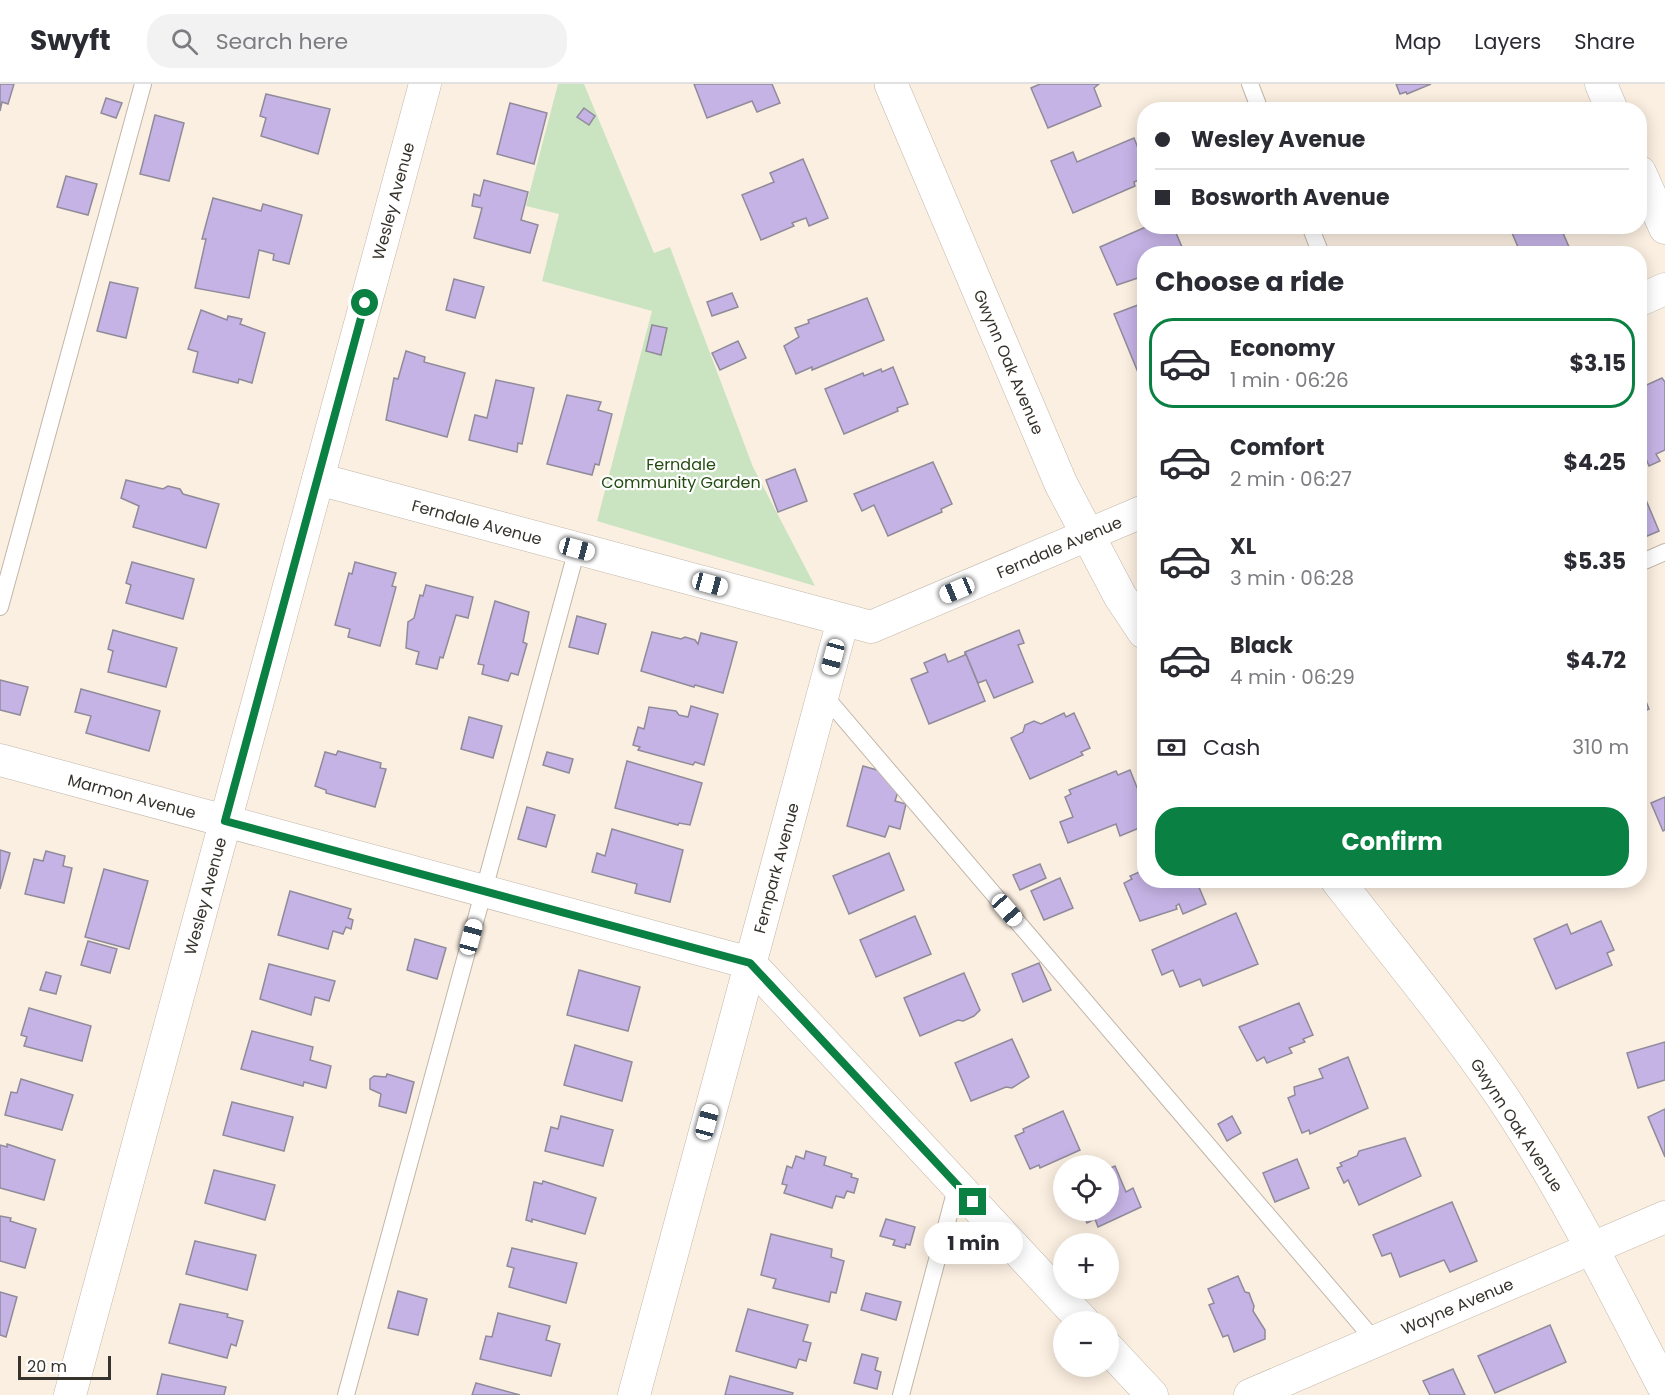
<!DOCTYPE html>
<html lang="en">
<head>
<meta charset="utf-8">
<style>
  :root { --surface:#fff; --page:#f2f2f3; --text:#2b2b33; --muted:#7c7c81; --line:#e1e1e2; --accent:#0b8043 }
  body { margin:0; font-family:Poppins,sans-serif; background:var(--page); color:var(--text); height:100vh; display:flex; flex-direction:column; font-size:22px; white-space:nowrap }
  * { box-sizing:border-box; margin:0 }
  p { font-size:20px; color:var(--muted) }
  .icon { flex:none; width:33px; height:33px; fill:none; stroke:currentColor; stroke-width:2; stroke-linecap:round; stroke-linejoin:round }
  .map { position:relative; flex:1; overflow:hidden }
  .side { position:absolute; left:1137px; top:162px; width:510px; height:642px; display:flex; flex-direction:column; background:var(--surface); border-radius:24px; box-shadow:0 3px 15px #0003 }
  .side>* { flex:none }
  .hud { position:absolute; left:1137px; top:18px; width:510px; height:132px; border-radius:24px; box-shadow:0 3px 15px #0003; display:grid; align-content:center; height:132px; padding:0 18px; background:var(--surface) }
  .controls { position:absolute; left:1053px; top:1071px; display:grid; gap:12px }
  .controls a { display:grid; place-items:center; width:66px; height:66px; border-radius:50%; background:var(--surface); box-shadow:0 3px 15px #0003; font-size:30px }
  .scale { position:absolute; left:18px; bottom:15px; width:93px; box-sizing:border-box; padding-left:6px; border:3px solid #36322c; border-top:0; font-size:16px; line-height:21px; white-space:nowrap; color:#36322c; -webkit-text-stroke:4px #fff; paint-order:stroke }
  .end { position:absolute; width:27px; height:27px; margin:-14px; border:8px solid #0b8043; background:#fff; box-shadow:0 0 0 3px #fff }
  .from { border-radius:50% }
  .bubble { position:absolute; height:42px; border-radius:21px; background:var(--surface); box-shadow:0 3px 15px #0003; font-size:20px; font-weight:700; line-height:42px; text-align:center }
  .car { position:absolute; width:18px; height:36px; margin:-18px -9px; border-radius:8px; box-shadow:0 0 4px 2px #0007; background:linear-gradient(#fff 24%,#345 0 40%,#fff 0 76%,#345 0 86%,#fff 0) }
  .hud b { display:flex; align-items:center; gap:21px; height:57px; font-size:22px }
  .hud b+b { border-top:2px solid var(--line) }
  .hud i { width:15px; height:15px; background:var(--text) }
  ul { padding:0; list-style:none }
  li { display:flex; align-items:center; gap:18px; height:90px; margin:0 12px 9px; padding:0 6px; border:3px solid transparent; border-radius:24px }
  li div { flex:1 }
  li b { display:block; font-size:22px }
  li em { font-style:normal; font-weight:700 }
  li.active { border-color:var(--accent) }
  li>.icon { width:54px; height:54px; stroke-width:1.5 }
  h2 { padding:0 18px; font-size:27px; line-height:72px }
  .pay { display:flex; align-items:center; gap:15px; height:66px; padding:0 18px; font-size:22px }
  .pay p { margin-inline-start:auto }
  .primary-button { display:flex; gap:12px; margin-top:auto; padding:12px 18px }
  .primary-button a { flex:1; height:69px; border-radius:24px; background:var(--accent); color:#fff; font-size:24px; font-weight:700; line-height:69px; text-align:center }
  header { display:flex; align-items:center; gap:36px; box-sizing:border-box; height:84px; padding:0 30px; background:var(--surface); border-bottom:2px solid var(--line) }
  header strong { font-size:28px }
  nav { display:flex; gap:33px; margin-inline-start:auto; font-size:21px }
  .search { width:420px; height:54px; background:var(--page); display:flex; align-items:center; gap:15px; box-sizing:border-box; padding:0 21px; border-radius:24px; color:var(--muted); font-size:22px }
  .map>svg:first-child { display:block }
</style>
</head>
<body>
<header>
<strong>Swyft</strong>
<div class="search"><svg class="icon" aria-label="search" viewBox="0 0 24 24"><circle cx="10" cy="10" r="6"/><path d="M15 15l6 6"/></svg>Search here</div>
<nav><a>Map</a><a>Layers</a><a>Share</a></nav>
</header>
<div class="map">
<svg width="1665" height="1311" viewBox="0 0 1665 1311">
  <rect width="100%" height="100%" fill="#fbefe1"/>
  <path fill="#cae4c2" d="M 558,0 L 584,0 L 654,169 L 670,163 L 753,383 L 815,502 L 597,437 L 652,227 L 542,197 L 559,130 L 526,122 Z"/>
  <g fill="#c5b3e5" stroke="#908b9a" stroke-width="1.5">
    <path d="M 0,0 L 14,0 L 8,20 L 2,18 L 0,27 Z"/>
    <path d="M 694,0 L 772,0 L 780,19 L 757,28 L 752,17 L 707,34 Z"/>
    <path d="M 1040,0 L 1099,0 L 1094,4 L 1101,22 L 1048,44 L 1031,4 Z"/>
    <path d="M 1396,0 L 1431,0 L 1407,10 L 1406,8 L 1400,10 Z"/>
    <path d="M 266,10 L 330,25 L 318,70 L 261,52 L 266,34 L 260,32 Z"/>
    <path d="M 106,14 L 122,19 L 116,34 L 101,29 Z"/>
    <path d="M 510,19 L 547,29 L 534,80 L 497,70 Z"/>
    <path d="M 584,24 L 595,32 L 589,41 L 577,33 Z"/>
    <path d="M 155,31 L 184,39 L 169,97 L 140,90 Z"/>
    <path d="M 1134,54 L 1144,79 L 1144,94 L 1134,98 L 1135,102 L 1073,129 L 1051,77 L 1073,68 L 1077,78 Z"/>
    <path d="M 803,75 L 828,134 L 809,142 L 806,134 L 792,139 L 794,142 L 761,156 L 742,111 L 774,98 L 770,89 Z"/>
    <path d="M 66,92 L 97,100 L 88,131 L 57,123 Z"/>
    <path d="M 484,96 L 528,108 L 521,136 L 538,141 L 530,169 L 474,154 L 482,124 L 472,122 L 474,110 L 480,112 Z"/>
    <path d="M 213,114 L 261,127 L 263,120 L 302,131 L 289,180 L 273,176 L 274,170 L 259,166 L 249,214 L 195,204 L 206,155 L 202,155 Z"/>
    <path d="M 1148,142 L 1173,142 L 1185,170 L 1144,170 L 1144,192 L 1117,201 L 1100,163 Z"/>
    <path d="M 1509,142 L 1560,142 L 1572,170 L 1521,170 Z"/>
    <path d="M 454,195 L 484,203 L 475,234 L 446,226 Z"/>
    <path d="M 110,198 L 138,204 L 126,254 L 97,247 Z"/>
    <path d="M 732,209 L 738,223 L 712,232 L 707,218 Z"/>
    <path d="M 867,214 L 884,256 L 812,286 L 812,283 L 796,290 L 784,262 L 799,253 L 795,244 L 809,239 L 808,236 Z"/>
    <path d="M 1138,221 L 1144,231 L 1144,297 L 1142,298 L 1114,230 Z"/>
    <path d="M 201,226 L 227,236 L 228,232 L 242,235 L 240,240 L 265,249 L 252,299 L 239,295 L 238,299 L 193,288 L 198,268 L 188,265 Z"/>
    <path d="M 652,241 L 667,244 L 661,271 L 646,267 Z"/>
    <path d="M 738,257 L 746,274 L 720,286 L 712,269 Z"/>
    <path d="M 406,267 L 425,273 L 424,278 L 465,289 L 447,353 L 386,336 L 394,294 L 398,295 Z"/>
    <path d="M 893,283 L 908,320 L 897,324 L 898,327 L 844,350 L 825,305 L 863,289 L 864,292 L 881,285 L 882,288 Z"/>
    <path d="M 1662,294 L 1665,298 L 1665,366 L 1656,370 L 1660,377 L 1649,382 L 1640,360 L 1640,304 Z"/>
    <path d="M 496,296 L 534,304 L 522,360 L 518,359 L 517,368 L 469,356 L 475,331 L 487,334 Z"/>
    <path d="M 567,311 L 601,318 L 598,326 L 612,330 L 599,381 L 595,380 L 592,391 L 547,380 Z"/>
    <path d="M 933,378 L 952,420 L 941,425 L 942,428 L 888,452 L 874,421 L 862,427 L 854,410 Z"/>
    <path d="M 795,385 L 807,417 L 778,428 L 766,396 Z"/>
    <path d="M 126,396 L 163,405 L 168,402 L 180,405 L 183,410 L 219,420 L 206,464 L 133,443 L 139,422 L 121,414 Z"/>
    <path d="M 1646,416 L 1659,447 L 1640,455 L 1640,419 Z"/>
    <path d="M 132,478 L 194,495 L 183,535 L 126,519 L 131,501 L 126,499 Z"/>
    <path d="M 355,478 L 396,489 L 392,502 L 396,503 L 380,562 L 348,553 L 350,545 L 335,541 L 349,489 L 352,490 Z"/>
    <path d="M 426,501 L 473,513 L 468,534 L 456,531 L 443,574 L 440,573 L 437,585 L 416,580 L 419,568 L 406,564 L 408,538 L 414,534 L 420,511 L 423,512 Z"/>
    <path d="M 495,517 L 529,528 L 523,558 L 527,560 L 518,591 L 511,589 L 508,597 L 482,590 L 484,581 L 478,580 Z"/>
    <path d="M 577,532 L 606,540 L 598,570 L 569,563 Z"/>
    <path d="M 113,546 L 177,564 L 166,603 L 108,588 L 113,567 L 108,565 Z"/>
    <path d="M 1019,546 L 1024,559 L 1018,561 L 1033,598 L 994,614 L 986,596 L 978,599 L 965,568 Z"/>
    <path d="M 652,548 L 681,555 L 685,553 L 695,556 L 698,560 L 701,549 L 737,558 L 723,609 L 695,601 L 694,603 L 641,587 Z"/>
    <path d="M 965,568 L 985,617 L 929,640 L 911,595 L 928,588 L 924,579 L 945,570 L 948,578 L 965,571 Z"/>
    <path d="M 0,596 L 28,603 L 20,631 L 0,626 Z"/>
    <path d="M 1640,602 L 1649,625 L 1640,629 Z"/>
    <path d="M 81,605 L 160,627 L 149,667 L 86,649 L 91,632 L 75,628 Z"/>
    <path d="M 691,622 L 718,630 L 704,681 L 695,678 L 693,681 L 638,666 L 640,663 L 633,661 L 638,643 L 644,645 L 649,623 L 676,627 L 679,631 L 688,633 Z"/>
    <path d="M 1064,629 L 1066,633 L 1074,629 L 1090,664 L 1081,668 L 1083,671 L 1030,695 L 1011,654 L 1023,648 L 1025,641 L 1034,637 L 1041,640 Z"/>
    <path d="M 469,633 L 502,642 L 493,674 L 461,665 Z"/>
    <path d="M 338,667 L 381,679 L 380,684 L 386,685 L 375,723 L 326,709 L 326,706 L 315,702 L 325,668 L 336,671 Z"/>
    <path d="M 547,668 L 573,675 L 569,689 L 543,681 Z"/>
    <path d="M 627,677 L 702,699 L 690,741 L 679,739 L 678,741 L 615,724 Z"/>
    <path d="M 863,682 L 884,688 L 899,704 L 895,717 L 906,720 L 900,745 L 889,742 L 885,753 L 847,742 Z"/>
    <path d="M 1130,686 L 1144,721 L 1144,742 L 1120,752 L 1116,740 L 1068,759 L 1060,738 L 1073,733 L 1065,713 L 1071,710 L 1069,706 L 1116,687 L 1118,691 Z"/>
    <path d="M 1665,713 L 1665,746 L 1663,747 L 1651,719 Z"/>
    <path d="M 527,723 L 555,731 L 546,763 L 518,755 Z"/>
    <path d="M 612,745 L 683,766 L 670,818 L 635,809 L 637,800 L 592,788 L 597,769 L 605,772 Z"/>
    <path d="M 0,766 L 10,769 L 0,805 Z"/>
    <path d="M 46,767 L 65,772 L 63,782 L 72,784 L 64,819 L 25,810 L 34,775 L 43,777 Z"/>
    <path d="M 889,769 L 904,806 L 849,830 L 833,792 Z"/>
    <path d="M 1040,780 L 1046,794 L 1020,806 L 1013,791 Z"/>
    <path d="M 104,785 L 148,797 L 129,865 L 85,853 Z"/>
    <path d="M 1144,786 L 1144,796 L 1196,796 L 1206,820 L 1183,830 L 1179,820 L 1176,822 L 1177,825 L 1140,837 L 1124,799 L 1132,795 L 1130,792 Z"/>
    <path d="M 1060,794 L 1073,824 L 1044,836 L 1031,807 Z"/>
    <path d="M 290,807 L 351,825 L 348,834 L 353,836 L 351,845 L 346,843 L 343,850 L 333,847 L 328,865 L 278,851 Z"/>
    <path d="M 1236,829 L 1258,880 L 1203,902 L 1200,895 L 1180,903 L 1173,886 L 1162,891 L 1152,866 Z"/>
    <path d="M 915,832 L 931,870 L 876,893 L 860,856 Z"/>
    <path d="M 1601,837 L 1614,866 L 1607,869 L 1612,881 L 1556,905 L 1534,855 L 1567,840 L 1571,850 Z"/>
    <path d="M 415,855 L 446,864 L 437,895 L 407,886 Z"/>
    <path d="M 88,857 L 117,865 L 110,889 L 81,881 Z"/>
    <path d="M 1039,879 L 1051,906 L 1023,918 L 1012,890 Z"/>
    <path d="M 269,880 L 335,897 L 329,917 L 315,913 L 311,931 L 260,915 Z"/>
    <path d="M 579,886 L 640,903 L 628,947 L 567,931 Z"/>
    <path d="M 46,888 L 61,892 L 56,910 L 40,906 Z"/>
    <path d="M 964,889 L 980,926 L 974,932 L 963,937 L 958,936 L 920,952 L 904,914 Z"/>
    <path d="M 1299,919 L 1313,951 L 1303,955 L 1305,958 L 1289,964 L 1292,969 L 1267,979 L 1264,973 L 1257,977 L 1239,943 Z"/>
    <path d="M 29,924 L 91,942 L 82,977 L 24,962 L 27,953 L 21,951 Z"/>
    <path d="M 252,947 L 313,963 L 310,976 L 331,982 L 326,1004 L 304,998 L 303,1002 L 241,985 Z"/>
    <path d="M 1012,955 L 1029,993 L 1012,1004 L 1006,1003 L 971,1017 L 955,979 Z"/>
    <path d="M 1665,958 L 1665,996 L 1638,1004 L 1627,969 Z"/>
    <path d="M 575,961 L 632,978 L 622,1017 L 564,1001 Z"/>
    <path d="M 1348,973 L 1368,1024 L 1310,1050 L 1309,1046 L 1302,1049 L 1288,1014 L 1295,1011 L 1294,1003 L 1323,994 L 1319,985 Z"/>
    <path d="M 387,990 L 414,998 L 406,1029 L 379,1022 L 381,1010 L 370,1005 L 370,995 L 374,992 L 386,993 Z"/>
    <path d="M 21,995 L 73,1011 L 62,1046 L 5,1031 L 11,1008 L 17,1009 Z"/>
    <path d="M 232,1018 L 293,1033 L 284,1067 L 223,1051 Z"/>
    <path d="M 1665,1025 L 1665,1073 L 1648,1033 Z"/>
    <path d="M 1063,1027 L 1080,1066 L 1040,1084 L 1039,1081 L 1030,1085 L 1015,1052 L 1024,1048 L 1023,1045 Z"/>
    <path d="M 561,1032 L 613,1046 L 603,1082 L 545,1067 L 551,1043 L 558,1045 Z"/>
    <path d="M 1232,1032 L 1241,1049 L 1227,1057 L 1218,1040 Z"/>
    <path d="M 1405,1054 L 1421,1092 L 1359,1121 L 1348,1096 L 1344,1099 L 1337,1084 L 1342,1082 L 1340,1079 L 1357,1072 L 1359,1067 Z"/>
    <path d="M 7,1060 L 55,1076 L 44,1116 L 0,1104 L 0,1061 L 7,1063 Z"/>
    <path d="M 806,1067 L 826,1073 L 824,1081 L 852,1090 L 851,1093 L 858,1095 L 854,1109 L 847,1107 L 844,1114 L 836,1112 L 832,1124 L 784,1109 L 787,1101 L 782,1100 L 787,1082 L 792,1084 L 796,1072 L 804,1075 Z"/>
    <path d="M 1297,1075 L 1309,1104 L 1275,1118 L 1263,1089 Z"/>
    <path d="M 1115,1082 L 1126,1108 L 1133,1104 L 1141,1123 L 1098,1143 L 1095,1135 L 1087,1139 L 1082,1126 L 1108,1126 L 1108,1085 Z"/>
    <path d="M 214,1086 L 275,1101 L 265,1136 L 205,1119 Z"/>
    <path d="M 543,1097 L 596,1114 L 585,1150 L 532,1135 L 532,1138 L 526,1136 L 534,1098 L 542,1100 Z"/>
    <path d="M 1452,1118 L 1477,1177 L 1450,1188 L 1444,1176 L 1400,1193 L 1391,1169 L 1382,1172 L 1373,1151 Z"/>
    <path d="M 0,1132 L 11,1134 L 10,1137 L 36,1145 L 25,1184 L 0,1177 Z"/>
    <path d="M 886,1135 L 915,1143 L 910,1161 L 906,1160 L 905,1164 L 893,1161 L 895,1156 L 880,1152 Z"/>
    <path d="M 771,1150 L 832,1165 L 831,1173 L 844,1177 L 836,1209 L 831,1208 L 829,1218 L 773,1204 L 776,1195 L 761,1191 Z"/>
    <path d="M 195,1157 L 256,1171 L 247,1206 L 186,1190 Z"/>
    <path d="M 512,1164 L 577,1179 L 566,1219 L 509,1203 L 514,1184 L 507,1182 Z"/>
    <path d="M 1238,1192 L 1245,1208 L 1249,1209 L 1254,1222 L 1253,1227 L 1265,1246 L 1265,1255 L 1234,1268 L 1228,1251 L 1223,1253 L 1209,1221 L 1214,1219 L 1208,1205 Z"/>
    <path d="M 398,1207 L 427,1215 L 418,1251 L 388,1244 Z"/>
    <path d="M 0,1208 L 17,1213 L 6,1253 L 0,1251 Z"/>
    <path d="M 866,1209 L 901,1218 L 896,1236 L 861,1226 Z"/>
    <path d="M 180,1220 L 228,1230 L 227,1233 L 243,1237 L 236,1262 L 231,1260 L 227,1274 L 169,1259 Z"/>
    <path d="M 748,1225 L 808,1241 L 803,1257 L 811,1259 L 806,1277 L 799,1275 L 796,1284 L 736,1267 Z"/>
    <path d="M 498,1229 L 550,1242 L 546,1256 L 560,1260 L 551,1292 L 480,1275 L 486,1252 L 492,1253 Z"/>
    <path d="M 1550,1241 L 1566,1278 L 1495,1309 L 1478,1272 Z"/>
    <path d="M 862,1270 L 878,1274 L 875,1286 L 881,1288 L 877,1305 L 854,1299 Z"/>
    <path d="M 1453,1285 L 1465,1311 L 1430,1311 L 1423,1297 Z"/>
    <path d="M 162,1290 L 226,1303 L 224,1311 L 157,1311 Z"/>
    <path d="M 730,1292 L 793,1309 L 792,1311 L 725,1311 Z"/>
    <path d="M 476,1299 L 520,1311 L 472,1311 Z"/>
  </g>
  <g fill="none" stroke-linecap="round" stroke-linejoin="round">
    <defs>
      <g id="lane">
        <path d="M 1250,0 L 1260,26"/>
        <path d="M 1310,142 L 1321,170"/>
        <path d="M 1640,479 L 1665,468"/>
        <path d="M 0,523 L 143,0"/>
        <path d="M 823,610 L 1375,1257"/>
        <path d="M 346,1311 L 577,465"/>
        <path d="M 901,1311 L 957,1101"/>
      </g>
      <g id="street">
        <path d="M 1601,0 L 1612,26"/>
        <path d="M 1640,88 L 1665,144"/>
        <path d="M 1640,216 L 1665,205"/>
        <path d="M 318,395 L 871,543 L 1144,427"/>
        <path d="M 0,676 L 750,879 L 1084,1238"/>
        <path d="M 1108,1264 L 1152,1311"/>
        <path d="M 70,1311 L 425,0"/>
        <path d="M 634,1311 L 843,536"/>
        <path d="M 1250,1311 L 1665,1133"/>
      </g>
      <g id="secondary">
        <path d="M 891,0 L 1061,400 L 1120,512 L 1144,548"/>
        <path d="M 1337,796 C 1393,868 1452,939 1503,1014 C 1565,1107 1614,1207 1665,1305"/>
      </g>
    </defs>
    <use href="#lane" stroke="#c1b6a9" stroke-width="18"/>
    <use href="#street" stroke="#c1b6a9" stroke-width="33"/>
    <use href="#secondary" stroke="#c1b6a9" stroke-width="34"/>
    <use href="#lane" stroke="#fff" stroke-width="16"/>
    <use href="#street" stroke="#fff" stroke-width="32"/>
    <use href="#secondary" stroke="#fff" stroke-width="33"/>
  </g>
  <g fill="none" stroke-linecap="round" stroke-linejoin="round">
    <path stroke="#0b8043" stroke-width="8" d="M 365,219 L 225,737 L 750,879 L 973,1118"/>
  </g>
  <g text-anchor="middle" stroke-width="4.5" stroke-linejoin="round" paint-order="stroke">
    <g font-size="16" fill="#36322c" stroke="#fff">
      <text transform="translate(393 117) rotate(-75)" y="6">Wesley Avenue</text>
      <text transform="translate(1009 278) rotate(67)" y="6">Gwynn Oak Avenue</text>
      <text transform="translate(477 438) rotate(15)" y="6">Ferndale Avenue</text>
      <text transform="translate(1059 463) rotate(-23)" y="6">Ferndale Avenue</text>
      <text transform="translate(132 712) rotate(15)" y="6">Marmon Avenue</text>
      <text transform="translate(776 784) rotate(-75)" y="6">Fernpark Avenue</text>
      <text transform="translate(205 812) rotate(-75)" y="6">Wesley Avenue</text>
      <text transform="translate(1517 1041) rotate(57)" y="6">Gwynn Oak Avenue</text>
      <text transform="translate(1457 1222) rotate(-23)" y="6">Wayne Avenue</text>
    </g>
    <g font-size="16" fill="#234d10" stroke="#fff">
      <text x="681" y="386">Ferndale<tspan x="681" dy="18">Community Garden</tspan></text>
    </g>
  </g>
</svg>
<div class="controls">
<a><svg class="icon" aria-label="locate" viewBox="0 0 24 24"><circle cx="12" cy="12" r="6"/><path d="M12 2v4M12 18v4M2 12h4M18 12h4"/></svg></a>
<a>+</a>
<a>−</a>
</div>
<div class="scale">20 m</div>
<i class="end from" style="left:365px;top:219px"></i>
<i class="end" style="left:973px;top:1118px"></i>
<div class="bubble" style="left:924px;top:1138px;width:99px">1 min</div>
<i class="car" style="left:577px;top:465px;rotate:105deg"></i>
<i class="car" style="left:710px;top:500px;rotate:105deg"></i>
<i class="car" style="left:957px;top:506px;rotate:247deg"></i>
<i class="car" style="left:833px;top:573px;rotate:195deg"></i>
<i class="car" style="left:1007px;top:826px;rotate:139deg"></i>
<i class="car" style="left:471px;top:853px;rotate:15deg"></i>
<i class="car" style="left:707px;top:1038px;rotate:15deg"></i>
<div class="hud">
<b><i class="from"></i>Wesley Avenue</b>
<b><i></i>Bosworth Avenue</b>
</div>
<section class="side">
<h2>Choose a ride</h2>
<ul>
<li class="active"><svg class="icon" aria-label="car" viewBox="0 0 24 24"><path d="M5 17H2v-5l4-1 3-4h7l3 4 3 1v5h-3M9 17h6M6 11h13"/><circle cx="7" cy="17" r="2"/><circle cx="17" cy="17" r="2"/></svg><div><b>Economy</b><p>1 min · 06:26</p></div><em>$3.15</em></li>
<li><svg class="icon" aria-label="car" viewBox="0 0 24 24"><path d="M5 17H2v-5l4-1 3-4h7l3 4 3 1v5h-3M9 17h6M6 11h13"/><circle cx="7" cy="17" r="2"/><circle cx="17" cy="17" r="2"/></svg><div><b>Comfort</b><p>2 min · 06:27</p></div><em>$4.25</em></li>
<li><svg class="icon" aria-label="car" viewBox="0 0 24 24"><path d="M5 17H2v-5l4-1 3-4h7l3 4 3 1v5h-3M9 17h6M6 11h13"/><circle cx="7" cy="17" r="2"/><circle cx="17" cy="17" r="2"/></svg><div><b>XL</b><p>3 min · 06:28</p></div><em>$5.35</em></li>
<li><svg class="icon" aria-label="car" viewBox="0 0 24 24"><path d="M5 17H2v-5l4-1 3-4h7l3 4 3 1v5h-3M9 17h6M6 11h13"/><circle cx="7" cy="17" r="2"/><circle cx="17" cy="17" r="2"/></svg><div><b>Black</b><p>4 min · 06:29</p></div><em>$4.72</em></li>
</ul>
<div class="pay"><svg class="icon" aria-label="cash" viewBox="0 0 24 24"><path d="M3 7h18v10H3z"/><circle cx="12" cy="12" r="2"/></svg>Cash<p>310 m</p></div>
<div class="primary-button"><a>Confirm</a></div>
</section>
</div>
</body>
</html>
